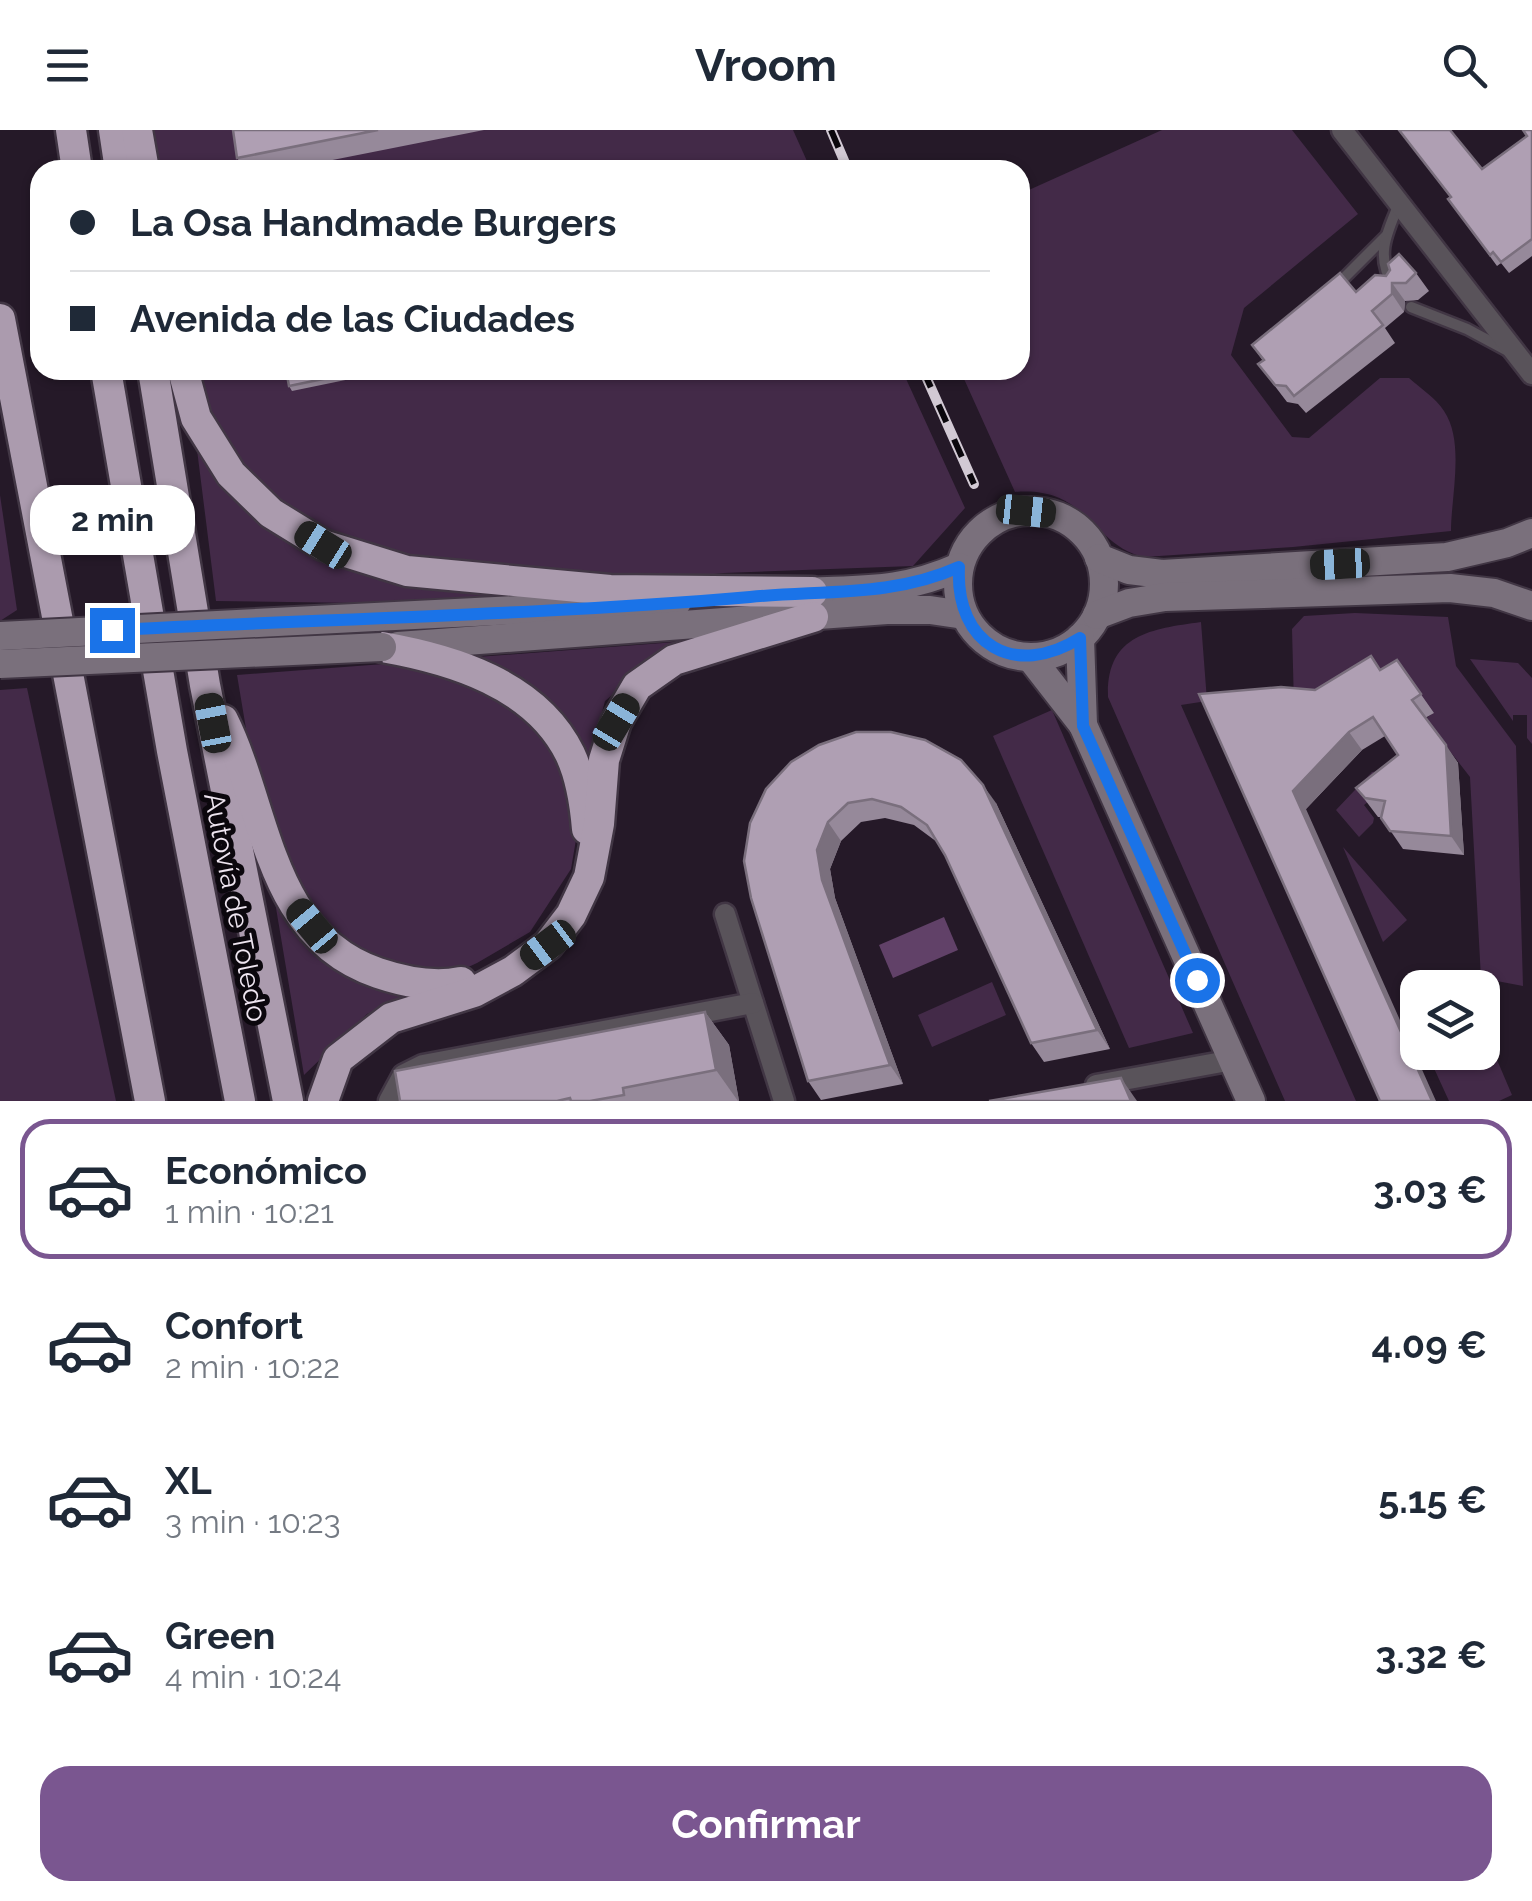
<!DOCTYPE html>
<html lang="es">
<head>
<meta charset="utf-8">
<style>
  :root { --surface:#fff; --page:#f2f2f3; --text:#1f2937; --muted:#747a83; --line:#e0e1e3; --accent:#7a5690 }
  body { margin:0; font-family:Raleway,sans-serif; background:var(--page); color:var(--text); height:100vh; display:flex; flex-direction:column; font-size:38px; white-space:nowrap }
  * { box-sizing:border-box; margin:0 }
  p { font-size:32px; color:var(--muted) }
  .icon { flex:none; width:55px; height:55px; fill:none; stroke:currentColor; stroke-width:2; stroke-linecap:round; stroke-linejoin:round }
  .map { position:relative; height:971px; overflow:hidden }
  .drawer { display:flex; flex-direction:column; background:var(--surface); flex:1 }
  .drawer>* { flex:none }
  .hud { position:absolute; left:30px; top:30px; width:1000px; height:220px; border-radius:30px; box-shadow:0 2px 8px #0004; display:grid; align-content:center; height:220px; padding:0 40px; background:var(--surface) }
  .controls { position:absolute; left:1400px; top:840px; display:grid; gap:20px }
  .controls a { display:grid; place-items:center; width:100px; height:100px; border-radius:20px; background:var(--surface); box-shadow:0 2px 8px #0004; font-size:50px }
  .end { position:absolute; width:45px; height:45px; margin:-22px; border:12px solid #1a73e8; background:#fff; box-shadow:0 0 0 5px #fff }
  .from { border-radius:50% }
  .bubble { position:absolute; height:70px; border-radius:30px; background:var(--surface); box-shadow:0 2px 8px #0004; font-size:32px; font-weight:700; line-height:70px; text-align:center }
  .car { position:absolute; width:30px; height:60px; margin:-30px -15px; border-radius:12px; box-shadow:0 0 8px 2px #0007; background:linear-gradient(#222 24%,#8ab4d8 0 40%,#222 0 76%,#8ab4d8 0 86%,#222 0) }
  .hud b { display:flex; align-items:center; gap:35px; height:95px; font-size:38px }
  .hud b+b { border-top:2px solid var(--line) }
  .hud i { width:25px; height:25px; background:var(--text) }
  ul { padding:18px 0 0; list-style:none }
  li { display:flex; align-items:center; gap:30px; height:140px; margin:0 20px 15px; padding:0 20px; border:5px solid transparent; border-radius:30px }
  li div { flex:1 }
  li b { display:block; font-size:38px }
  li em { font-style:normal; font-weight:700 }
  li.on { border-color:var(--accent) }
  li>.icon { width:90px; height:90px; stroke-width:1.5 }
  .button { display:flex; gap:20px; margin-top:auto; padding:20px 40px }
  .button a { flex:1; height:115px; border-radius:30px; background:var(--accent); color:#fff; font-size:40px; font-weight:700; line-height:115px; text-align:center }
  header { display:flex; justify-content:space-between; align-items:center; height:130px; padding:0 40px; background:var(--surface); font-size:45px; font-weight:700 }
  .map>svg:first-child { display:block }
</style>
</head>
<body>
<header><svg class="icon" aria-label="menu" viewBox="0 0 24 24"><path d="M4 6h16M4 12h16M4 18h16"/></svg>Vroom<svg class="icon" aria-label="search" viewBox="0 0 24 24"><circle cx="10" cy="10" r="6"/><path d="M15 15l6 6"/></svg></header>
<div class="map">
<svg width="1532" height="971" viewBox="0 0 1532 971">
  <rect width="100%" height="100%" fill="#251928"/>
  <g fill="#432a48">
    <path d="M 151,0 L 793,0 L 811,40 L 159,40 Z"/>
    <path d="M 1162,0 L 1292,0 L 1358,84 L 1244,178 L 1231,225 L 1292,307 L 1309,308 L 1380,248 L 1409,248 C 1420,258 1436,268 1444,281 C 1465,312 1451,366 1451,401 L 1293,417 L 1144,427 C 1091,415 1089,356 1015,362 L 960,240 L 1020,240 L 1020,64 Z"/>
    <path d="M 187,240 L 902,240 L 965,378 L 913,436 L 724,443 L 427,474 L 216,471 Z"/>
    <path d="M 0,365 L 17,480 L 0,491 Z"/>
    <path d="M 1355,483 L 1448,487 L 1456,536 L 1516,616 L 1523,856 L 1481,848 L 1470,647 L 1425,589 L 1433,583 L 1294,575 L 1292,499 L 1304,486 Z"/>
    <path d="M 1201,492 L 1207,571 L 1181,575 L 1356,971 L 1285,971 L 1108,567 C 1106,505 1150,499 1201,492 Z"/>
    <path d="M 676,512 L 605,571 L 589,633 L 571,739 L 530,802 L 477,833 L 367,884 L 304,945 L 237,545 Z"/>
    <path d="M 1470,529 L 1518,533 L 1532,548 L 1532,614 L 1527,608 L 1527,585 L 1513,585 L 1513,591 Z"/>
    <path d="M 27,558 L 116,971 L 0,971 L 0,560 Z"/>
    <path d="M 1052,580 L 1193,903 L 1129,918 L 993,606 Z"/>
    <path d="M 1380,641 L 1394,651 L 1364,675 L 1374,688 L 1373,693 L 1359,707 L 1336,680 L 1372,642 Z"/>
    <path d="M 1343,717 L 1407,790 L 1383,812 Z"/>
    <path d="M 992,852 L 1006,885 L 932,917 L 918,885 Z"/>
    <path d="M 1483,897 L 1512,965 L 1499,971 L 1449,971 L 1427,923 L 1482,922 Z"/>
  </g>
  <path fill="#614168" d="M 944,787 L 958,820 L 893,848 L 879,815 Z"/>
  <g fill="none" stroke-linecap="round" stroke-linejoin="round">
    <defs>
      <g id="lane">
        <path d="M 1337,155 L 1386,106"/>
        <path d="M 1394,156 C 1375,128 1386,104 1399,74"/>
        <path d="M 1411,177 L 1467,199 L 1508,221"/>
      </g>
      <g id="street">
        <path d="M 1342,0 L 1532,244"/>
        <path d="M 725,784 L 784,971"/>
        <path d="M 1096,955 L 1233,930"/>
        <path d="M 389,971 L 403,945 L 423,935 L 753,873"/>
      </g>
      <g id="secondary">
        <circle cx="1031" cy="454" r="73"/>
        <path d="M 1099,428 L 1129,440 L 1162,444 L 1447,427 L 1507,413 L 1532,403"/>
        <path d="M 790,463 C 855,458 896,465 959,437"/>
        <path d="M 1097,485 L 1129,473 L 1165,467 L 1450,458 L 1494,463 L 1532,476"/>
        <path d="M 375,487 L 677,472"/>
        <path d="M 1080,508 L 1083,595"/>
        <path d="M 398,516 L 887,480 L 930,480 L 964,485"/>
        <path d="M 1030,527 L 1083,595 L 1251,971"/>
      </g>
      <g id="highway">
        <path d="M 71,0 L 77,40"/>
        <path d="M 114,0 L 120,40"/>
        <path d="M 137,0 L 144,40"/>
        <path d="M 0,189 L 150,971"/>
        <path d="M 106,240 L 172,621 L 240,971"/>
        <path d="M 153,240 L 205,555 L 288,971"/>
        <path d="M 183,240 L 196,288 L 231,344 L 271,383 L 323,415 L 407,441 L 610,460 L 812,462"/>
        <path d="M 382,517 C 451,529 536,554 570,624 C 580,645 585,675 587,699"/>
        <path d="M 223,590 C 267,678 267,806 378,843 C 405,852 433,858 461,852"/>
        <path d="M 323,971 L 338,929 L 391,888 L 474,862 L 513,841 L 548,815 L 571,785 L 589,747 L 599,694 L 604,630 L 616,592 L 637,556 L 674,530 L 813,487"/>
      </g>
    </defs>
    <use href="#lane" stroke="#413644" stroke-width="15"/>
    <use href="#street" stroke="#413644" stroke-width="25"/>
    <use href="#secondary" stroke="#413644" stroke-width="32"/>
    <use href="#highway" stroke="#413644" stroke-width="35"/>
    <use href="#lane" stroke="#59535a" stroke-width="10"/>
    <use href="#street" stroke="#59535a" stroke-width="20"/>
    <use href="#secondary" stroke="#7a707c" stroke-width="28"/>
    <use href="#highway" stroke="#ab9bae" stroke-width="30"/>
    <defs>
      <g id="rail">
        <path d="M 831,0 L 848,40"/>
        <path d="M 923,240 L 974,354"/>
      </g>
    </defs>
    <use href="#rail" stroke="#d2c9d4" stroke-width="10"/>
    <use href="#rail" stroke="#0b070d" stroke-width="6" stroke-dasharray="19" stroke-linecap="butt"/>
    <defs>
      <g id="secondary-bridge">
        <path d="M 0,506 L 375,487"/>
        <path d="M 0,534 L 382,517"/>
      </g>
    </defs>
    <use href="#secondary-bridge" stroke="#413644" stroke-width="32" stroke-linecap="butt"/>
    <use href="#secondary-bridge" stroke="#7a707c" stroke-width="28"/>
  </g>
  <g fill="#96899a">
    <path d="M 233,0 L 484,0 L 282,40 L 246,40 L 237,28 Z"/>
    <path d="M 1532,0 L 1532,126 L 1509,143 L 1501,133 L 1497,136 L 1448,69 L 1482,39 L 1527,6 Z"/>
    <path d="M 1416,143 L 1429,161 L 1418,170 L 1405,171 L 1404,182 L 1385,198 L 1395,213 L 1306,283 L 1298,274 L 1287,272 L 1258,234 L 1263,231 L 1252,215 L 1386,146 Z"/>
    <path d="M 286,240 L 394,240 L 292,261 L 289,256 Z"/>
    <path d="M 1397,530 L 1434,583 L 1425,588 L 1458,633 L 1464,725 L 1403,719 L 1381,687 L 1378,687 L 1356,658 L 1398,625 L 1385,606 L 1362,620 L 1306,679 L 1315,560 L 1381,540 Z"/>
    <path d="M 766,659 L 996,673 L 1110,919 L 1044,932 L 1031,913 L 945,725 L 937,712 L 914,695 L 885,688 L 861,692 L 841,711 L 830,739 L 835,768 L 903,954 L 821,970 L 808,951 Z"/>
    <path d="M 705,882 L 729,915 L 739,971 L 400,971 Z"/>
  </g>
  <g fill="#7a6f7d">
    <path d="M 1392,153 L 1405,171 L 1404,182 L 1392,164 Z"/>
    <path d="M 1349,602 L 1362,620 L 1306,679 L 1436,971 L 1432,971 L 1293,661 Z"/>
    <path d="M 1446,615 L 1458,633 L 1464,725 L 1451,706 Z"/>
    <path d="M 983,655 L 996,673 L 1110,919 L 1097,900 Z"/>
    <path d="M 828,692 L 841,711 L 830,739 L 835,768 L 903,954 L 890,935 L 822,750 L 817,720 Z"/>
    <path d="M 705,882 L 729,915 L 739,971 L 738,971 L 716,940 Z"/>
    <path d="M 1121,948 L 1137,971 L 1131,971 Z"/>
  </g>
  <g fill="#af9fb3" stroke="#7a6f7d" stroke-width="2.5">
    <path d="M 233,0 L 378,0 L 237,28 Z"/>
    <path d="M 1399,0 L 1450,0 L 1482,39 L 1527,6 L 1523,0 L 1532,0 L 1532,109 L 1501,132 L 1493,122 L 1490,125 L 1448,69 L 1451,67 Z"/>
    <path d="M 1399,124 L 1416,143 L 1406,153 L 1392,153 L 1392,164 L 1372,181 L 1383,195 L 1294,266 L 1286,256 L 1275,255 L 1258,234 L 1264,230 L 1252,215 L 1340,143 L 1356,162 L 1375,145 L 1386,146 L 1390,140 L 1388,134 Z"/>
    <path d="M 286,240 L 367,240 L 289,256 Z"/>
    <path d="M 1371,526 L 1380,540 L 1397,530 L 1421,564 L 1412,570 L 1446,615 L 1451,706 L 1390,701 L 1381,688 L 1385,671 L 1365,668 L 1356,658 L 1398,625 L 1373,587 L 1349,602 L 1293,661 L 1432,971 L 1380,971 L 1199,564 L 1281,557 L 1315,560 Z"/>
    <path d="M 856,602 L 891,602 L 925,610 L 961,630 L 983,655 L 1097,900 L 1031,913 L 945,725 L 927,695 L 901,677 L 872,669 L 848,673 L 828,692 L 817,720 L 822,750 L 890,935 L 808,951 L 751,768 L 744,731 L 750,693 L 766,659 L 791,632 L 819,615 Z"/>
    <path d="M 705,882 L 716,940 L 623,958 L 624,965 L 590,971 L 571,971 L 570,968 L 557,971 L 400,971 L 395,941 Z"/>
    <path d="M 1121,948 L 1131,971 L 989,971 Z"/>
  </g>
  <g fill="none" stroke-linecap="round" stroke-linejoin="round">
    <path stroke="#1a73e8" stroke-width="12" d="M 112,500 C 325,489 538,485 750,467 C 822,460 893,467 959,437 C 955,515 1015,549 1080,508 L 1083,596 L 1197,850"/>
  </g>
  <g text-anchor="middle" stroke-width="10" stroke-linejoin="round" paint-order="stroke">
    <g font-size="28" fill="#eee5f0" stroke="#0b070d">
      <text transform="translate(236 777) rotate(79)" y="10">Autovía de Toledo</text>
    </g>
  </g>
</svg>
<div class="controls">
<a><svg class="icon" aria-label="layers" viewBox="0 0 24 24"><path d="M12 4l9 5-9 5-9-5zM3 14l9 5 9-5"/></svg></a>
</div>
<i class="end from" style="left:1197px;top:850px"></i>
<i class="end" style="left:112px;top:500px"></i>
<div class="bubble" style="left:30px;top:355px;width:165px">2 min</div>
<i class="car" style="left:1026px;top:381px;rotate:96deg"></i>
<i class="car" style="left:323px;top:415px;rotate:302deg"></i>
<i class="car" style="left:1340px;top:434px;rotate:267deg"></i>
<i class="car" style="left:616px;top:592px;rotate:31deg"></i>
<i class="car" style="left:213px;top:593px;rotate:349deg"></i>
<i class="car" style="left:312px;top:796px;rotate:320deg"></i>
<i class="car" style="left:548px;top:815px;rotate:233deg"></i>
<div class="hud">
<b><i class="from"></i>La Osa Handmade Burgers</b>
<b><i></i>Avenida de las Ciudades</b>
</div>
</div>
<section class="drawer">
<ul>
<li class="on"><svg class="icon" aria-label="car" viewBox="0 0 24 24"><path d="M5 17H2v-5l4-1 3-4h7l3 4 3 1v5h-3M9 17h6M6 11h13"/><circle cx="7" cy="17" r="2"/><circle cx="17" cy="17" r="2"/></svg><div><b>Económico</b><p>1 min · 10:21</p></div><em>3.03 €</em></li>
<li><svg class="icon" aria-label="car" viewBox="0 0 24 24"><path d="M5 17H2v-5l4-1 3-4h7l3 4 3 1v5h-3M9 17h6M6 11h13"/><circle cx="7" cy="17" r="2"/><circle cx="17" cy="17" r="2"/></svg><div><b>Confort</b><p>2 min · 10:22</p></div><em>4.09 €</em></li>
<li><svg class="icon" aria-label="car" viewBox="0 0 24 24"><path d="M5 17H2v-5l4-1 3-4h7l3 4 3 1v5h-3M9 17h6M6 11h13"/><circle cx="7" cy="17" r="2"/><circle cx="17" cy="17" r="2"/></svg><div><b>XL</b><p>3 min · 10:23</p></div><em>5.15 €</em></li>
<li><svg class="icon" aria-label="car" viewBox="0 0 24 24"><path d="M5 17H2v-5l4-1 3-4h7l3 4 3 1v5h-3M9 17h6M6 11h13"/><circle cx="7" cy="17" r="2"/><circle cx="17" cy="17" r="2"/></svg><div><b>Green</b><p>4 min · 10:24</p></div><em>3.32 €</em></li>
</ul>
<div class="button"><a>Confirmar</a></div>
</section>
</body>
</html>
